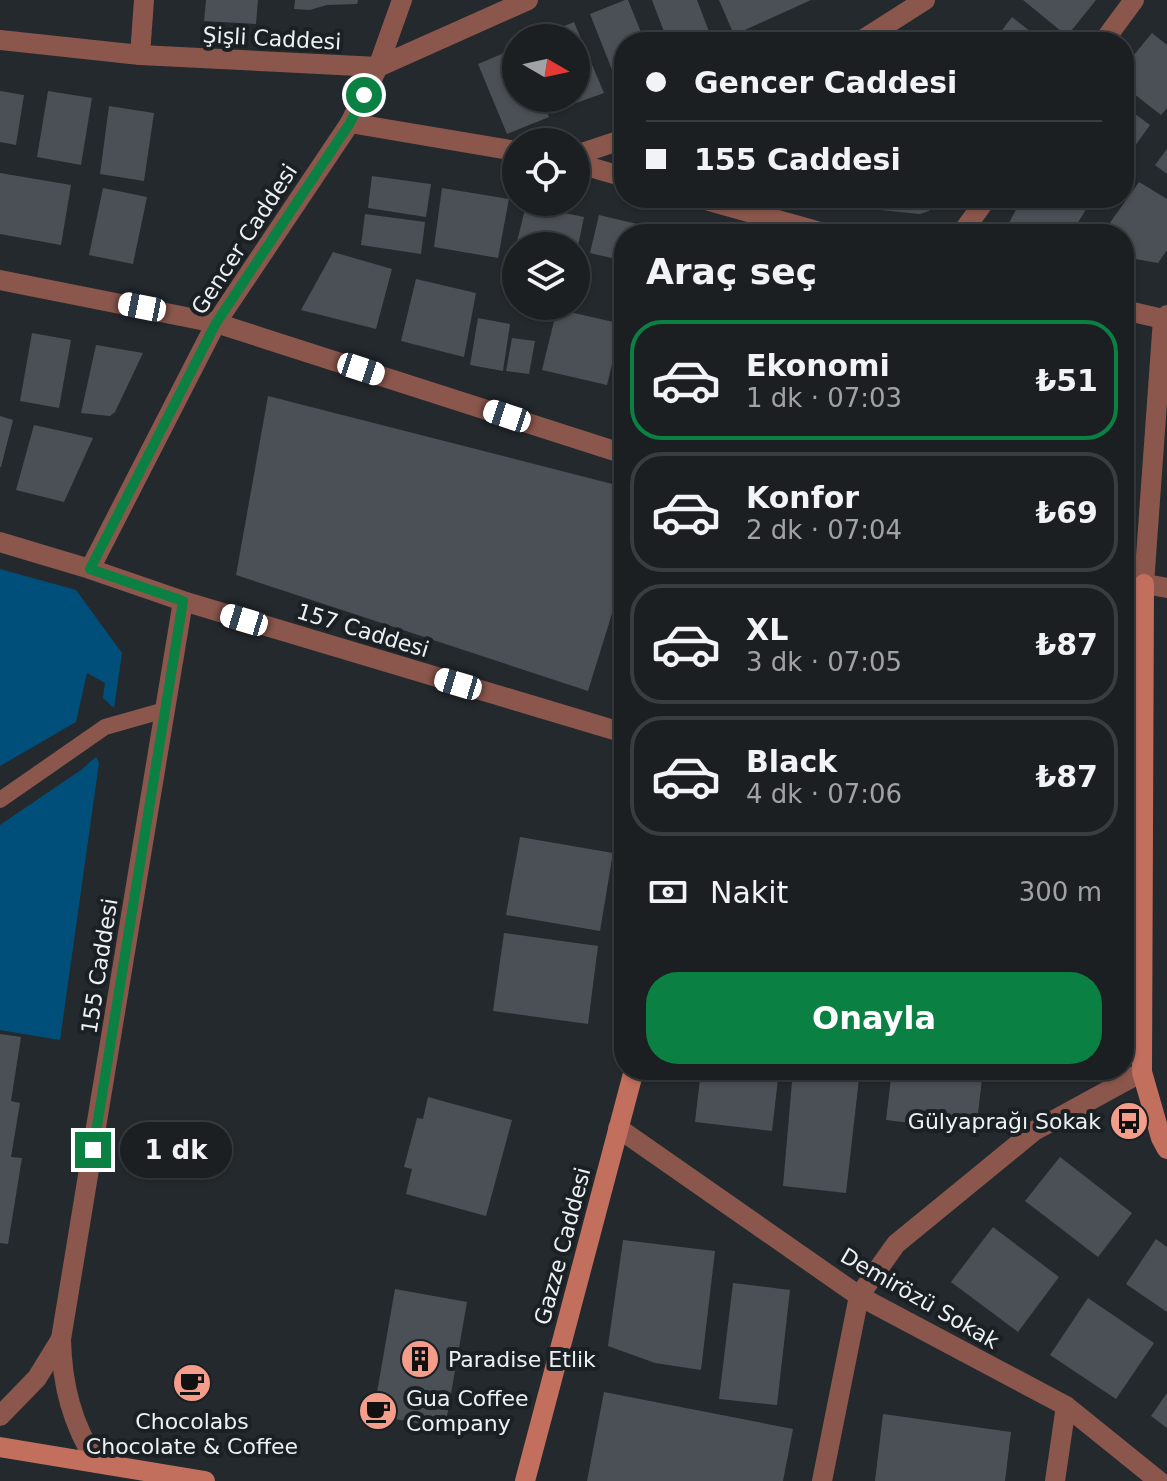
<!DOCTYPE html>
<html lang="tr">
<head>
<meta charset="utf-8">
<style>
  :root { --surface:#1b1f22; --page:#24272a; --text:#f1f3f6; --muted:#a0a2a5; --line:#393d40; --accent:#0b8043 }
  body { margin:0; font-family:"DejaVu Sans",sans-serif; background:var(--page); color:var(--text); height:100vh; display:flex; flex-direction:column; font-size:30px; white-space:nowrap }
  * { box-sizing:border-box; margin:0 }
  p { font-size:26px; color:var(--muted) }
  .icon { flex:none; width:44px; height:44px; fill:none; stroke:currentColor; stroke-width:2; stroke-linecap:round; stroke-linejoin:round }
  .map { position:relative; flex:1; overflow:hidden }
  .side { position:absolute; left:614px; top:224px; width:520px; height:856px; display:flex; flex-direction:column; background:var(--surface); border-radius:32px; box-shadow:0 2px 6px #0004,0 0 0 2px var(--line) }
  .side>* { flex:none }
  .top-card { position:absolute; left:614px; top:32px; width:520px; height:176px; border-radius:32px; box-shadow:0 2px 6px #0004,0 0 0 2px var(--line); display:grid; align-content:center; height:176px; padding:0 32px; background:var(--surface) }
  .needle { width:52px; rotate:99deg }
  .fabs { position:absolute; left:502px; top:24px; display:grid; gap:16px }
  .fabs a { display:grid; place-items:center; width:88px; height:88px; border-radius:50%; background:var(--surface); box-shadow:0 2px 6px #0004,0 0 0 2px var(--line); font-size:40px }
  .end { position:absolute; width:36px; height:36px; margin:-18px; border:10px solid #0b8043; background:#fff; box-shadow:0 0 0 4px #fff }
  .from { border-radius:50% }
  .bubble { position:absolute; height:56px; border-radius:28px; background:var(--surface); box-shadow:0 2px 6px #0004,0 0 0 2px var(--line); font-size:26px; font-weight:600; line-height:56px; text-align:center }
  .car { position:absolute; width:24px; height:48px; margin:-24px -12px; border-radius:10px; box-shadow:0 0 6px 2px #0007; background:linear-gradient(#fff 24%,#345 0 40%,#fff 0 76%,#345 0 86%,#fff 0) }
  .top-card b { display:flex; align-items:center; gap:28px; height:76px; font-size:30px }
  .top-card b+b { border-top:2px solid var(--line) }
  .top-card i { width:20px; height:20px; background:var(--text) }
  ul { padding:0; list-style:none }
  li { display:flex; align-items:center; gap:24px; height:120px; margin:0 16px 12px; padding:0 16px; border:4px solid var(--line); border-radius:32px }
  li div { flex:1 }
  li b { display:block; font-size:30px }
  li em { font-style:normal; font-weight:600 }
  li.selected { border-color:var(--accent) }
  li>.icon { width:72px; height:72px; stroke-width:1.5 }
  h2 { padding:0 32px; font-size:36px; line-height:96px }
  .pay { display:flex; align-items:center; gap:20px; height:88px; padding:0 32px; font-size:30px }
  .pay p { margin-inline-start:auto }
  .cta { display:flex; gap:16px; margin-top:auto; padding:16px 32px }
  .cta a { flex:1; height:92px; border-radius:32px; background:var(--accent); color:#fff; font-size:32px; font-weight:600; line-height:92px; text-align:center }
  .map>svg:first-child { display:block }
</style>
</head>
<body>
<div class="map">
<svg width="1167" height="1481" viewBox="0 0 1167 1481">
  <rect width="100%" height="100%" fill="#24292e"/>
  <g fill="#004f7a">
    <path d="M 0,569 L 76,590 L 122,653 L 114,708 L 103,698 L 105,683 L 87,673 L 76,722 L 0,766 Z"/>
    <path d="M 96,757 L 99,763 L 60,1040 L 0,1030 L 0,825 L 81,770 Z"/>
  </g>
  <g fill="#4a5055">
    <path d="M 206,0 L 258,0 L 256,24 L 204,21 Z"/>
    <path d="M 295,0 L 358,0 L 357,4 L 327,5 L 310,10 L 294,9 Z"/>
    <path d="M 625,0 L 628,0 L 645,42 L 624,42 L 624,82 L 618,85 L 590,14 Z"/>
    <path d="M 652,0 L 697,0 L 713,42 L 668,42 Z"/>
    <path d="M 719,0 L 811,0 L 734,35 Z"/>
    <path d="M 1023,0 L 1096,0 L 1067,36 Z"/>
    <path d="M 1012,17 L 1044,42 L 993,42 Z"/>
    <path d="M 574,22 L 604,93 L 565,107 L 561,98 L 576,98 L 576,38 L 535,38 Z"/>
    <path d="M 1152,33 L 1167,45 L 1167,108 L 1161,115 L 1124,86 L 1124,67 Z"/>
    <path d="M 516,48 L 516,98 L 541,98 L 549,117 L 507,134 L 478,64 Z"/>
    <path d="M 0,91 L 24,95 L 16,145 L 0,142 Z"/>
    <path d="M 48,91 L 92,98 L 81,165 L 37,157 Z"/>
    <path d="M 109,106 L 154,113 L 144,181 L 100,174 Z"/>
    <path d="M 1124,106 L 1150,125 L 1124,161 Z"/>
    <path d="M 1167,149 L 1167,174 L 1155,165 Z"/>
    <path d="M 0,173 L 71,185 L 61,245 L 0,234 Z"/>
    <path d="M 372,176 L 431,184 L 426,217 L 368,208 Z"/>
    <path d="M 1139,182 L 1167,199 L 1167,250 L 1158,263 L 1124,257 L 1124,234 L 1102,234 Z"/>
    <path d="M 103,188 L 147,197 L 133,264 L 89,255 Z"/>
    <path d="M 442,188 L 509,199 L 498,258 L 434,247 Z"/>
    <path d="M 858,198 L 940,198 L 929,211 L 920,214 L 869,209 Z"/>
    <path d="M 1022,198 L 1093,198 L 1071,234 L 1028,234 L 1008,225 Z"/>
    <path d="M 526,205 L 584,217 L 578,246 L 516,246 Z"/>
    <path d="M 365,214 L 425,222 L 421,254 L 361,245 Z"/>
    <path d="M 599,215 L 658,229 L 657,234 L 624,234 L 624,261 L 590,253 Z"/>
    <path d="M 333,252 L 392,269 L 376,329 L 301,310 Z"/>
    <path d="M 416,279 L 476,293 L 464,357 L 401,341 Z"/>
    <path d="M 557,309 L 622,324 L 607,385 L 542,370 Z"/>
    <path d="M 478,318 L 510,324 L 503,371 L 470,365 Z"/>
    <path d="M 32,333 L 71,340 L 59,408 L 20,401 Z"/>
    <path d="M 512,338 L 535,341 L 529,374 L 506,371 Z"/>
    <path d="M 96,345 L 143,353 L 115,412 L 110,416 L 81,413 Z"/>
    <path d="M 268,396 L 624,487 L 624,575 L 588,691 L 236,575 Z"/>
    <path d="M 0,416 L 13,420 L 1,467 L 0,467 Z"/>
    <path d="M 34,425 L 93,438 L 64,502 L 16,490 Z"/>
    <path d="M 520,837 L 613,853 L 600,931 L 506,915 Z"/>
    <path d="M 504,933 L 598,946 L 588,1024 L 493,1011 Z"/>
    <path d="M 0,1034 L 21,1037 L 11,1101 L 20,1103 L 11,1157 L 22,1158 L 8,1244 L 0,1243 Z"/>
    <path d="M 701,1070 L 779,1070 L 772,1131 L 695,1122 Z"/>
    <path d="M 793,1070 L 860,1070 L 846,1193 L 783,1186 Z"/>
    <path d="M 892,1070 L 983,1070 L 976,1131 L 886,1120 Z"/>
    <path d="M 428,1097 L 512,1120 L 486,1216 L 406,1194 L 412,1169 L 404,1167 L 417,1118 L 423,1119 Z"/>
    <path d="M 1060,1157 L 1132,1213 L 1098,1257 L 1025,1201 Z"/>
    <path d="M 993,1227 L 1059,1277 L 1018,1332 L 951,1282 Z"/>
    <path d="M 1156,1239 L 1167,1247 L 1167,1312 L 1126,1284 Z"/>
    <path d="M 623,1240 L 715,1251 L 701,1370 L 655,1363 L 608,1346 Z"/>
    <path d="M 733,1283 L 790,1290 L 777,1405 L 719,1399 Z"/>
    <path d="M 395,1289 L 467,1302 L 445,1428 L 373,1415 Z"/>
    <path d="M 1088,1298 L 1154,1343 L 1116,1399 L 1050,1355 Z"/>
    <path d="M 604,1392 L 793,1429 L 783,1481 L 587,1481 Z"/>
    <path d="M 1167,1393 L 1167,1428 L 1151,1416 Z"/>
    <path d="M 883,1414 L 1011,1432 L 1005,1481 L 875,1481 Z"/>
  </g>
  <g fill="none" stroke-linecap="round" stroke-linejoin="round">
    <path stroke="#8b574c" stroke-width="16" d="M 0,800 L 105,727 L 165,710"/>
    <g stroke="#8b574c" stroke-width="20">
      <path d="M 0,40 L 140,55 L 378,67 L 528,0"/>
      <path d="M 859,42 L 925,0"/>
      <path d="M 1103,42 L 1134,0"/>
      <path d="M 140,55 L 144,0"/>
      <path d="M 350,123 L 516,151"/>
      <path d="M 576,155 L 624,139"/>
      <path d="M 576,163 L 624,177"/>
      <path d="M 699,198 L 827,234"/>
      <path d="M 961,234 L 987,198"/>
      <path d="M 0,280 L 216,323 L 624,454"/>
      <path d="M 1124,310 L 1163,319"/>
      <path d="M 0,542 L 90,569 L 183,601 L 624,733"/>
      <path d="M 90,569 L 216,323 L 350,123 L 378,67 L 402,0"/>
      <path d="M 1124,580 L 1167,588"/>
      <path d="M 1144,584 L 1163,319 L 1167,315"/>
      <path d="M 618,1128 L 859,1296 L 1066,1406 L 1159,1481"/>
      <path d="M 0,1416 L 37,1378 L 61,1339"/>
      <path d="M 97,1463 C 72,1424 62,1385 61,1339 L 183,601"/>
      <path d="M 822,1481 L 859,1296 L 896,1244 L 1034,1131 L 1142,1072"/>
      <path d="M 1055,1481 L 1066,1406"/>
    </g>
    <g stroke="#c26f5e" stroke-width="20">
      <path d="M 1144,584 L 1142,1072 L 1161,1138 L 1167,1149"/>
      <path d="M 0,1447 L 205,1481"/>
      <path d="M 525,1481 L 634,1070"/>
    </g>
  </g>
  <g fill="none" stroke-linecap="round" stroke-linejoin="round">
    <path stroke="#0b8043" stroke-width="10" d="M 93,1150 L 183,601 L 90,569 L 216,323 L 350,123 L 364,95"/>
  </g>
  <defs>
    <symbol id="bus-disc" viewBox="-11 -11 22 22"><circle r="9.5" fill="#f49d8b" stroke="#1a2024"/><path d="M-5-6H5V4H4V6H2V4H-2V6H-4V4H-5ZM-3.5-4V0h7V-4ZM-3.5 1.2v1.5H-2V1.2ZM2 1.2v1.5H3.5V1.2Z" fill="#111"/></symbol>
    <symbol id="building-disc" viewBox="-11 -11 22 22"><circle r="9.5" fill="#f49d8b" stroke="#1a2024"/><path d="M-4-6H4V6H1V3H-1V6H-4ZM-2.5-4.3h1.7v1.8h-1.7ZM.8-4.3h1.7v1.8H.8ZM-2.5-1h1.7V.8h-1.7ZM.8-1h1.7V.8H.8Z" fill="#111"/></symbol>
    <symbol id="cafe-disc" viewBox="-11 -11 22 22"><circle r="9.5" fill="#f49d8b" stroke="#1a2024"/><path d="M-5.5-4.5H6V0H3Q3 3.5 0 3.5H-2.5Q-5.5 3.5-5.5 0ZM3-3.2v2h1.7v-2ZM-6 4.5H4V6H-6Z" fill="#111"/></symbol>
  </defs>
  <g fill-rule="evenodd">
    <use href="#bus-disc" x="1107" y="1099" width="44" height="44"/>
    <use href="#building-disc" x="398" y="1337" width="44" height="44"/>
    <use href="#cafe-disc" x="170" y="1361" width="44" height="44"/>
    <use href="#cafe-disc" x="356" y="1389" width="44" height="44"/>
  </g>
  <g text-anchor="middle" stroke-width="8" stroke-linejoin="round" paint-order="stroke">
    <g font-size="22" fill="#eef1f4" stroke="#1a2024">
      <text transform="translate(272 38) rotate(3)" y="8">Şişli Caddesi</text>
      <text transform="translate(244 239) rotate(-57)" y="8">Gencer Caddesi</text>
      <text transform="translate(363 630) rotate(17)" y="8">157 Caddesi</text>
      <text transform="translate(99 966) rotate(-81)" y="8">155 Caddesi</text>
      <text transform="translate(562 1246) rotate(-75)" y="8">Gazze Caddesi</text>
      <text transform="translate(920 1298) rotate(30)" y="8">Demirözü Sokak</text>
    </g>
    <g font-size="22" fill="#eef1f4" stroke="#1a2024" text-anchor="start">
      <text x="1101" y="1129" text-anchor="end">Gülyaprağı Sokak</text>
      <text x="448" y="1367">Paradise Etlik</text>
      <text x="406" y="1406">Gua Coffee<tspan x="406" dy="25">Company</tspan></text>
      <text x="192" y="1429" text-anchor="middle">Chocolabs<tspan x="192" dy="25">Chocolate &amp; Coffee</tspan></text>
    </g>
  </g>
</svg>
<div class="fabs">
<a><svg class="needle" viewBox="-14 -14 28 28"><path d="M0-13l5 13h-10z" fill="#e53935"/><path d="M0 13l5-13h-10z" fill="#a0a2a5"/></svg></a>
<a><svg class="icon" aria-label="locate" viewBox="0 0 24 24"><circle cx="12" cy="12" r="6"/><path d="M12 2v4M12 18v4M2 12h4M18 12h4"/></svg></a>
<a><svg class="icon" aria-label="layers" viewBox="0 0 24 24"><path d="M12 4l9 5-9 5-9-5zM3 14l9 5 9-5"/></svg></a>
</div>
<i class="end from" style="left:364px;top:95px"></i>
<i class="end" style="left:93px;top:1150px"></i>
<div class="bubble" style="left:120px;top:1122px;width:112px">1 dk</div>
<i class="car" style="left:142px;top:307px;rotate:281deg"></i>
<i class="car" style="left:361px;top:369px;rotate:108deg"></i>
<i class="car" style="left:507px;top:416px;rotate:288deg"></i>
<i class="car" style="left:244px;top:620px;rotate:287deg"></i>
<i class="car" style="left:458px;top:684px;rotate:287deg"></i>
<div class="top-card">
<b><i class="from"></i>Gencer Caddesi</b>
<b><i></i>155 Caddesi</b>
</div>
<section class="side">
<h2>Araç seç</h2>
<ul>
<li class="selected"><svg class="icon" aria-label="car" viewBox="0 0 24 24"><path d="M5 17H2v-5l4-1 3-4h7l3 4 3 1v5h-3M9 17h6M6 11h13"/><circle cx="7" cy="17" r="2"/><circle cx="17" cy="17" r="2"/></svg><div><b>Ekonomi</b><p>1 dk · 07:03</p></div><em>₺51</em></li>
<li><svg class="icon" aria-label="car" viewBox="0 0 24 24"><path d="M5 17H2v-5l4-1 3-4h7l3 4 3 1v5h-3M9 17h6M6 11h13"/><circle cx="7" cy="17" r="2"/><circle cx="17" cy="17" r="2"/></svg><div><b>Konfor</b><p>2 dk · 07:04</p></div><em>₺69</em></li>
<li><svg class="icon" aria-label="car" viewBox="0 0 24 24"><path d="M5 17H2v-5l4-1 3-4h7l3 4 3 1v5h-3M9 17h6M6 11h13"/><circle cx="7" cy="17" r="2"/><circle cx="17" cy="17" r="2"/></svg><div><b>XL</b><p>3 dk · 07:05</p></div><em>₺87</em></li>
<li><svg class="icon" aria-label="car" viewBox="0 0 24 24"><path d="M5 17H2v-5l4-1 3-4h7l3 4 3 1v5h-3M9 17h6M6 11h13"/><circle cx="7" cy="17" r="2"/><circle cx="17" cy="17" r="2"/></svg><div><b>Black</b><p>4 dk · 07:06</p></div><em>₺87</em></li>
</ul>
<div class="pay"><svg class="icon" aria-label="cash" viewBox="0 0 24 24"><path d="M3 7h18v10H3z"/><circle cx="12" cy="12" r="2"/></svg>Nakit<p>300 m</p></div>
<div class="cta"><a>Onayla</a></div>
</section>
</div>
</body>
</html>
